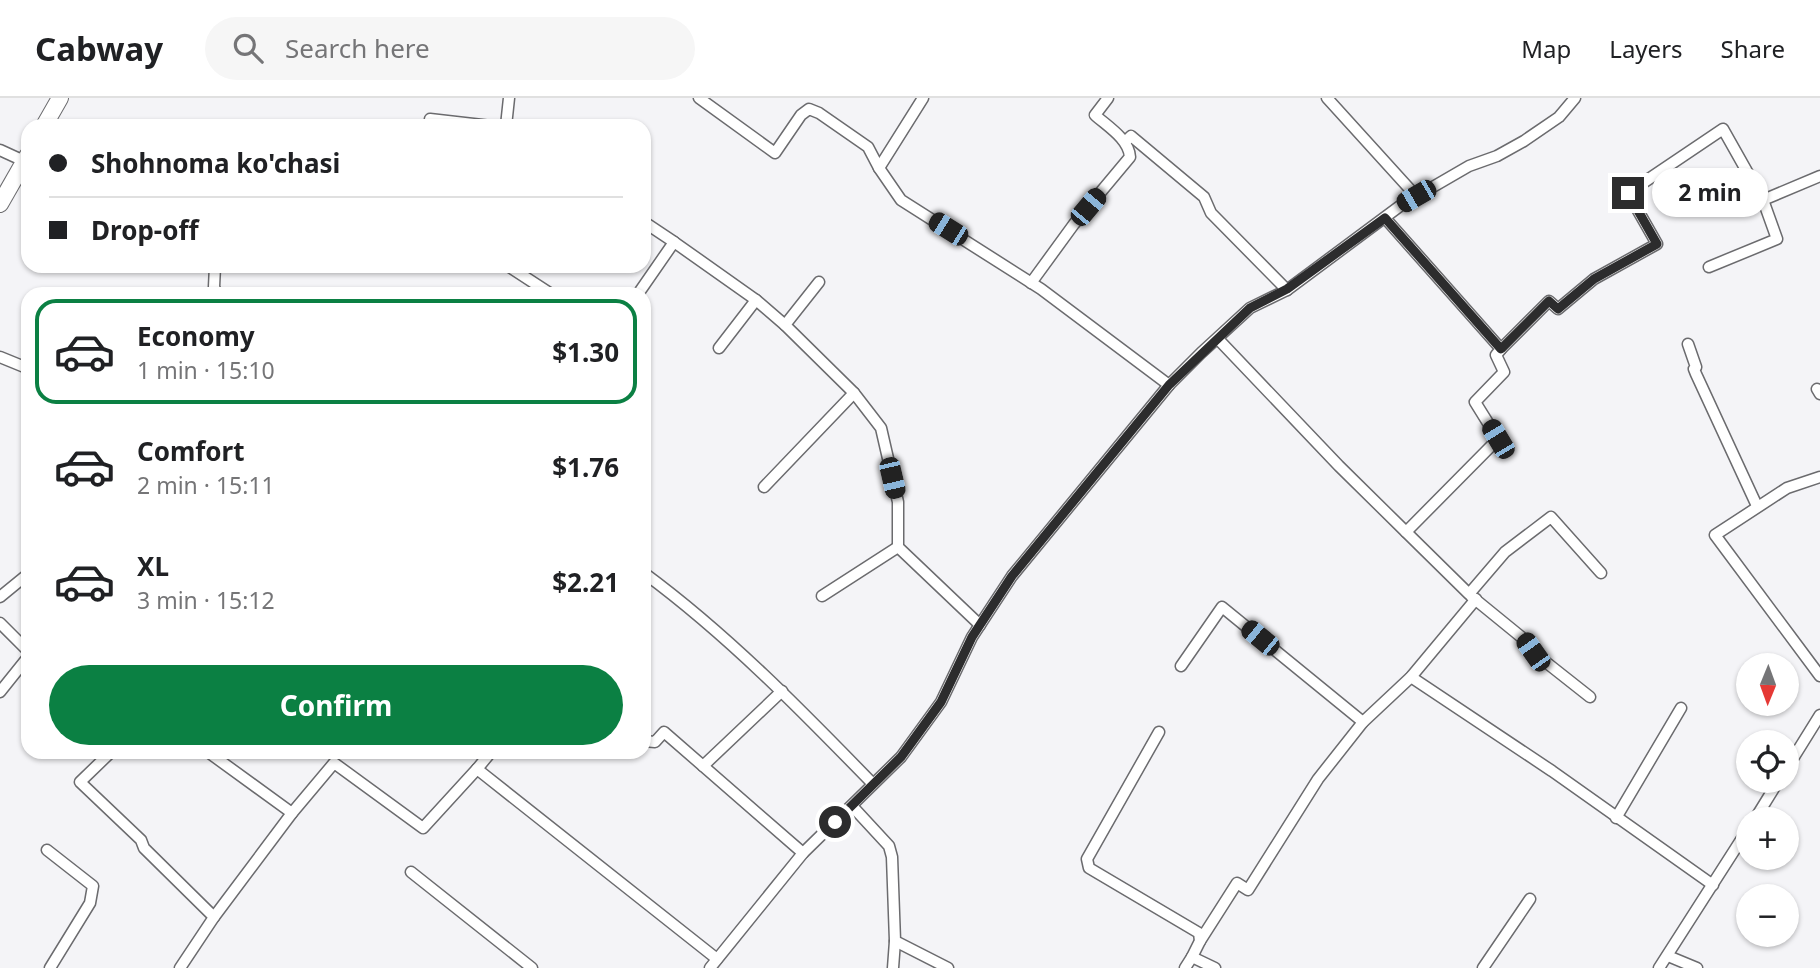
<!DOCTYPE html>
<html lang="en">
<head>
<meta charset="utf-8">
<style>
  :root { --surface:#fff; --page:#f6f6f6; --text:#202124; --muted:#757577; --line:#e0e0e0; --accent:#0b8043 }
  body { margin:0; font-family:"Noto Sans",sans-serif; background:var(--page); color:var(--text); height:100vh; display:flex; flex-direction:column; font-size:26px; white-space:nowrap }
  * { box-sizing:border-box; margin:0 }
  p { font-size:23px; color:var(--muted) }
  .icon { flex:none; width:38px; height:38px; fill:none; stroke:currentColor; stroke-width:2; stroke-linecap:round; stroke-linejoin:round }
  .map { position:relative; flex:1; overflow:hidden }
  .side { position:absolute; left:21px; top:189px; width:630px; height:472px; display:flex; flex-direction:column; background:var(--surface); border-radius:21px; box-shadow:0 2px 5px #0004 }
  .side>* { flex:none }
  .guide { position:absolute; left:21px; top:21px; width:630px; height:154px; border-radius:21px; box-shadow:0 2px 5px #0004; display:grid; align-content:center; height:154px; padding:0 28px; background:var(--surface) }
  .needle { width:46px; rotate:181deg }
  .fabs { position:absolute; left:1736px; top:555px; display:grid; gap:14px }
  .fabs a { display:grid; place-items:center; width:63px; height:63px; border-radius:50%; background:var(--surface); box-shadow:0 2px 5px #0004; font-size:35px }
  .end { position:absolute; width:32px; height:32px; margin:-16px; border:9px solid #2c2c2d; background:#fff; box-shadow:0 0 0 4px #fff }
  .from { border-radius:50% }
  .bubble { position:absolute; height:49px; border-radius:24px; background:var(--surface); box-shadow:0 2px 5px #0004; font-size:23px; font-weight:700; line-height:49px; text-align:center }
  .car { position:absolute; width:21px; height:42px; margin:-21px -10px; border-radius:9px; box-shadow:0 0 5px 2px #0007; background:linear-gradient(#222 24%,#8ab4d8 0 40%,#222 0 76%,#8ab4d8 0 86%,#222 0) }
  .guide b { display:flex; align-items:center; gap:24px; height:66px; font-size:26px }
  .guide b+b { border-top:2px solid var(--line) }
  .guide i { width:18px; height:18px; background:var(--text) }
  ul { padding:12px 0 0; list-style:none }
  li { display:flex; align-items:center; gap:21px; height:105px; margin:0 14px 10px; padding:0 14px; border:4px solid transparent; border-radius:21px }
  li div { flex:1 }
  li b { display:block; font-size:26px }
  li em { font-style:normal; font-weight:700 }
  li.selected { border-color:var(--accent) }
  li>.icon { width:63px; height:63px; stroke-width:1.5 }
  .cta { display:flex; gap:14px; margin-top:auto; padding:14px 28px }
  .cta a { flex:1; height:80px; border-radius:42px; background:var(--accent); color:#fff; font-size:28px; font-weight:700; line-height:80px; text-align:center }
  header { display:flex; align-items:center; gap:42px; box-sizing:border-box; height:98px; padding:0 35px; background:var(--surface); border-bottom:2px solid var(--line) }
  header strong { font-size:33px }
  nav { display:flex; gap:38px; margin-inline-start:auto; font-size:24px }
  .search { width:490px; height:63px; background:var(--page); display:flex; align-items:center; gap:18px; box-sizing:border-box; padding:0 24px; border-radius:38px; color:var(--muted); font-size:26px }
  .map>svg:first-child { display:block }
</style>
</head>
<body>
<header>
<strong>Cabway</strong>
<div class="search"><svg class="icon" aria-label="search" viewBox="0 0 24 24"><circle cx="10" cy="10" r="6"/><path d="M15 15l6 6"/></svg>Search here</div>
<nav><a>Map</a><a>Layers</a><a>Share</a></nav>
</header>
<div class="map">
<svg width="1820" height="870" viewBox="0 0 1820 870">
  <rect width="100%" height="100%" fill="#f4f4f7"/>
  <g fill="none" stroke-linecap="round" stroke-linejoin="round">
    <defs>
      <g id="minor">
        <path d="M 699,0 L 775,55 L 801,17 L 809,11 L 819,15 L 868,49 L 879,70 L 901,102 L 1041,191 L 1169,287"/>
        <path d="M 1327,0 L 1416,98"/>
        <path d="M 430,21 L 491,28"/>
        <path d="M 506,28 L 509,0"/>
        <path d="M 1125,44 L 1131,38 L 1204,99 L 1211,115 L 1287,192"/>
        <path d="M 0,52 L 24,63"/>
        <path d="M 879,70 L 923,0"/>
        <path d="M 644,124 L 674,144"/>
        <path d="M 215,168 L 214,189 L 217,196"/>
        <path d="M 508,168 L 551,196"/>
        <path d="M 1709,169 L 1777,141 L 1763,102 L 1820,78"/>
        <path d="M 819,184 L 785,227 L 854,295 L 881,330 L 898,404 L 898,449 L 980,527"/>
        <path d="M 1031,185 L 1074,126 L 1130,59 C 1129,41 1107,28 1095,17 L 1108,0"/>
        <path d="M 638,196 L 674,144 L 756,202"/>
        <path d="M 1218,241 L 1339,368 L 1406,434 L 1498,341 L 1475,304 L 1504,274 L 1496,257 L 1501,251 L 1385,120"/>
        <path d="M 1688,246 L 1696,269 L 1694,271 L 1696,276 L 1757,408"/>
        <path d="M 719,250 L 756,202 L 785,227"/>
        <path d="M 1501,251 L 1549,203 L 1558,211 L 1594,181 L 1657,146 L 1628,95 L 1723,31 L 1763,102"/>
        <path d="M 0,259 L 27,270"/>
        <path d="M 1817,291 L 1820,296"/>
        <path d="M 1820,379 L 1787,390 L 1715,437 L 1820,578"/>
        <path d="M 764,389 L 854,295"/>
        <path d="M 1406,434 L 1469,496 L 1505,454 L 1551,419 L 1601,475"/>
        <path d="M 644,475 C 728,537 801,612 873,686"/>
        <path d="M 822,498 L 898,449"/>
        <path d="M 1471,498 L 1525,542 L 1533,554 L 1590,599"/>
        <path d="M 0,499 L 28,476"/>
        <path d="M 0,525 L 28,553"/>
        <path d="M 1181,568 L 1222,509 L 1363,624"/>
        <path d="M 1411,579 L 1552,673 L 1713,787"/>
        <path d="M 0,594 L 28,559"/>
        <path d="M 1159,634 L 1087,761 L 1089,770 L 1199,835 L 1200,843 L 1192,859"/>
        <path d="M 644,643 L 655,644 L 664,634 L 803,755"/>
        <path d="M 111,654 L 80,684 L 141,742 L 144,750 L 214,819 L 180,870"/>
        <path d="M 208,654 L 292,715 L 214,819"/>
        <path d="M 703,668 L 782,593"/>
        <path d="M 1787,670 L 1820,617"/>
        <path d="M 477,671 L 491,654"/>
        <path d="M 852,708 L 889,748 L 892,759 L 895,843 L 948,870"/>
        <path d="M 292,715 L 334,665 L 423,730 L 477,671 L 717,861"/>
        <path d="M 1616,720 L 1681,610"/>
        <path d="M 1755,721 L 1779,682"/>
        <path d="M 47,752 L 93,788 L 90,805 L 50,870"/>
        <path d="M 411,774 L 532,870"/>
        <path d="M 1200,843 L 1237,785 L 1248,792 L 1318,681 L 1363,624 L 1411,579 L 1476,501"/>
        <path d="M 1668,858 L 1697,870"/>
        <path d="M 710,870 L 803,755 L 901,659 L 941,604 L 972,539 L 1012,478 L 1169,287 L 1201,255 L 1250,210 L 1287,192 L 1400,108 L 1469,68 L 1497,58 L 1524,43 L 1559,19 L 1575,0"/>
        <path d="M 893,870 L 895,843"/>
        <path d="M 1185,870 L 1192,859 L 1215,870"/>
        <path d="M 1483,870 L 1530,801"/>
        <path d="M 1659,870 L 1748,731"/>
      </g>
      <g id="secondary">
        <path d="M 44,28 L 60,0"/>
        <path d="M 0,106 L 28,57"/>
      </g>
    </defs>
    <use href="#minor" stroke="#6b6b6e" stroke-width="13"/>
    <use href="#secondary" stroke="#6b6b6e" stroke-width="18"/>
    <use href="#minor" stroke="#fff" stroke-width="10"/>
    <use href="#secondary" stroke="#fff" stroke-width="16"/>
  </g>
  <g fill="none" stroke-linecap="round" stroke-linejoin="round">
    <path stroke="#2c2c2d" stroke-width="9" d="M 835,724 L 901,659 L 941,604 L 972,539 L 1012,478 L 1169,287 L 1250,210 L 1287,191 L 1385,120 L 1501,251 L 1549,203 L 1558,211 L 1594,181 L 1657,146 L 1628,95"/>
  </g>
</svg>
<div class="fabs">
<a><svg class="needle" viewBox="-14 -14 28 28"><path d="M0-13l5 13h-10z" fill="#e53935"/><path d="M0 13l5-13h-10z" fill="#757577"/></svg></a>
<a><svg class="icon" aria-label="locate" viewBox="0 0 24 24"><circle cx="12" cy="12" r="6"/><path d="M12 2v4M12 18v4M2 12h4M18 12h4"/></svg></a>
<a>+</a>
<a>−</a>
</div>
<i class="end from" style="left:835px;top:724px"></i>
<i class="end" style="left:1628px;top:95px"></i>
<div class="bubble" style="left:1652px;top:70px;width:116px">2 min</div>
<i class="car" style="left:1416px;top:98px;rotate:240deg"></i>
<i class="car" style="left:1088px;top:109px;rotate:40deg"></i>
<i class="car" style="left:948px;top:131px;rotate:302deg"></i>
<i class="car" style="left:1498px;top:341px;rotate:329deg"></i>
<i class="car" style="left:892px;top:380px;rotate:167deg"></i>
<i class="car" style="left:1260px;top:540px;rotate:309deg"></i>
<i class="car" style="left:1533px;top:554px;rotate:325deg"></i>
<div class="guide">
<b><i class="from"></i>Shohnoma ko'chasi</b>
<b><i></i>Drop-off</b>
</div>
<section class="side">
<ul>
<li class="selected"><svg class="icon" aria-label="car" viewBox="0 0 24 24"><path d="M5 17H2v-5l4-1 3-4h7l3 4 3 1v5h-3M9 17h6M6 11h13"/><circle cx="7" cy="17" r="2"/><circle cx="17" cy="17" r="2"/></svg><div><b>Economy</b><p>1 min · 15:10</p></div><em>$1.30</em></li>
<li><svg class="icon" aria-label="car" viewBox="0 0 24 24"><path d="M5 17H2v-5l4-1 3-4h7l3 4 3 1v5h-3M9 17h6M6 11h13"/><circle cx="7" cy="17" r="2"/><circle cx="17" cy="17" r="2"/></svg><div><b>Comfort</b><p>2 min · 15:11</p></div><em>$1.76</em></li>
<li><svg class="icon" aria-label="car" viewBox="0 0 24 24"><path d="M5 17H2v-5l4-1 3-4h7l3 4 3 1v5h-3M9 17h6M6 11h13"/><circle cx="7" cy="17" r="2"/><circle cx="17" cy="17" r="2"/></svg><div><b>XL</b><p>3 min · 15:12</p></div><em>$2.21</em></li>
</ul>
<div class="cta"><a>Confirm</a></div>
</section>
</div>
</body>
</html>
